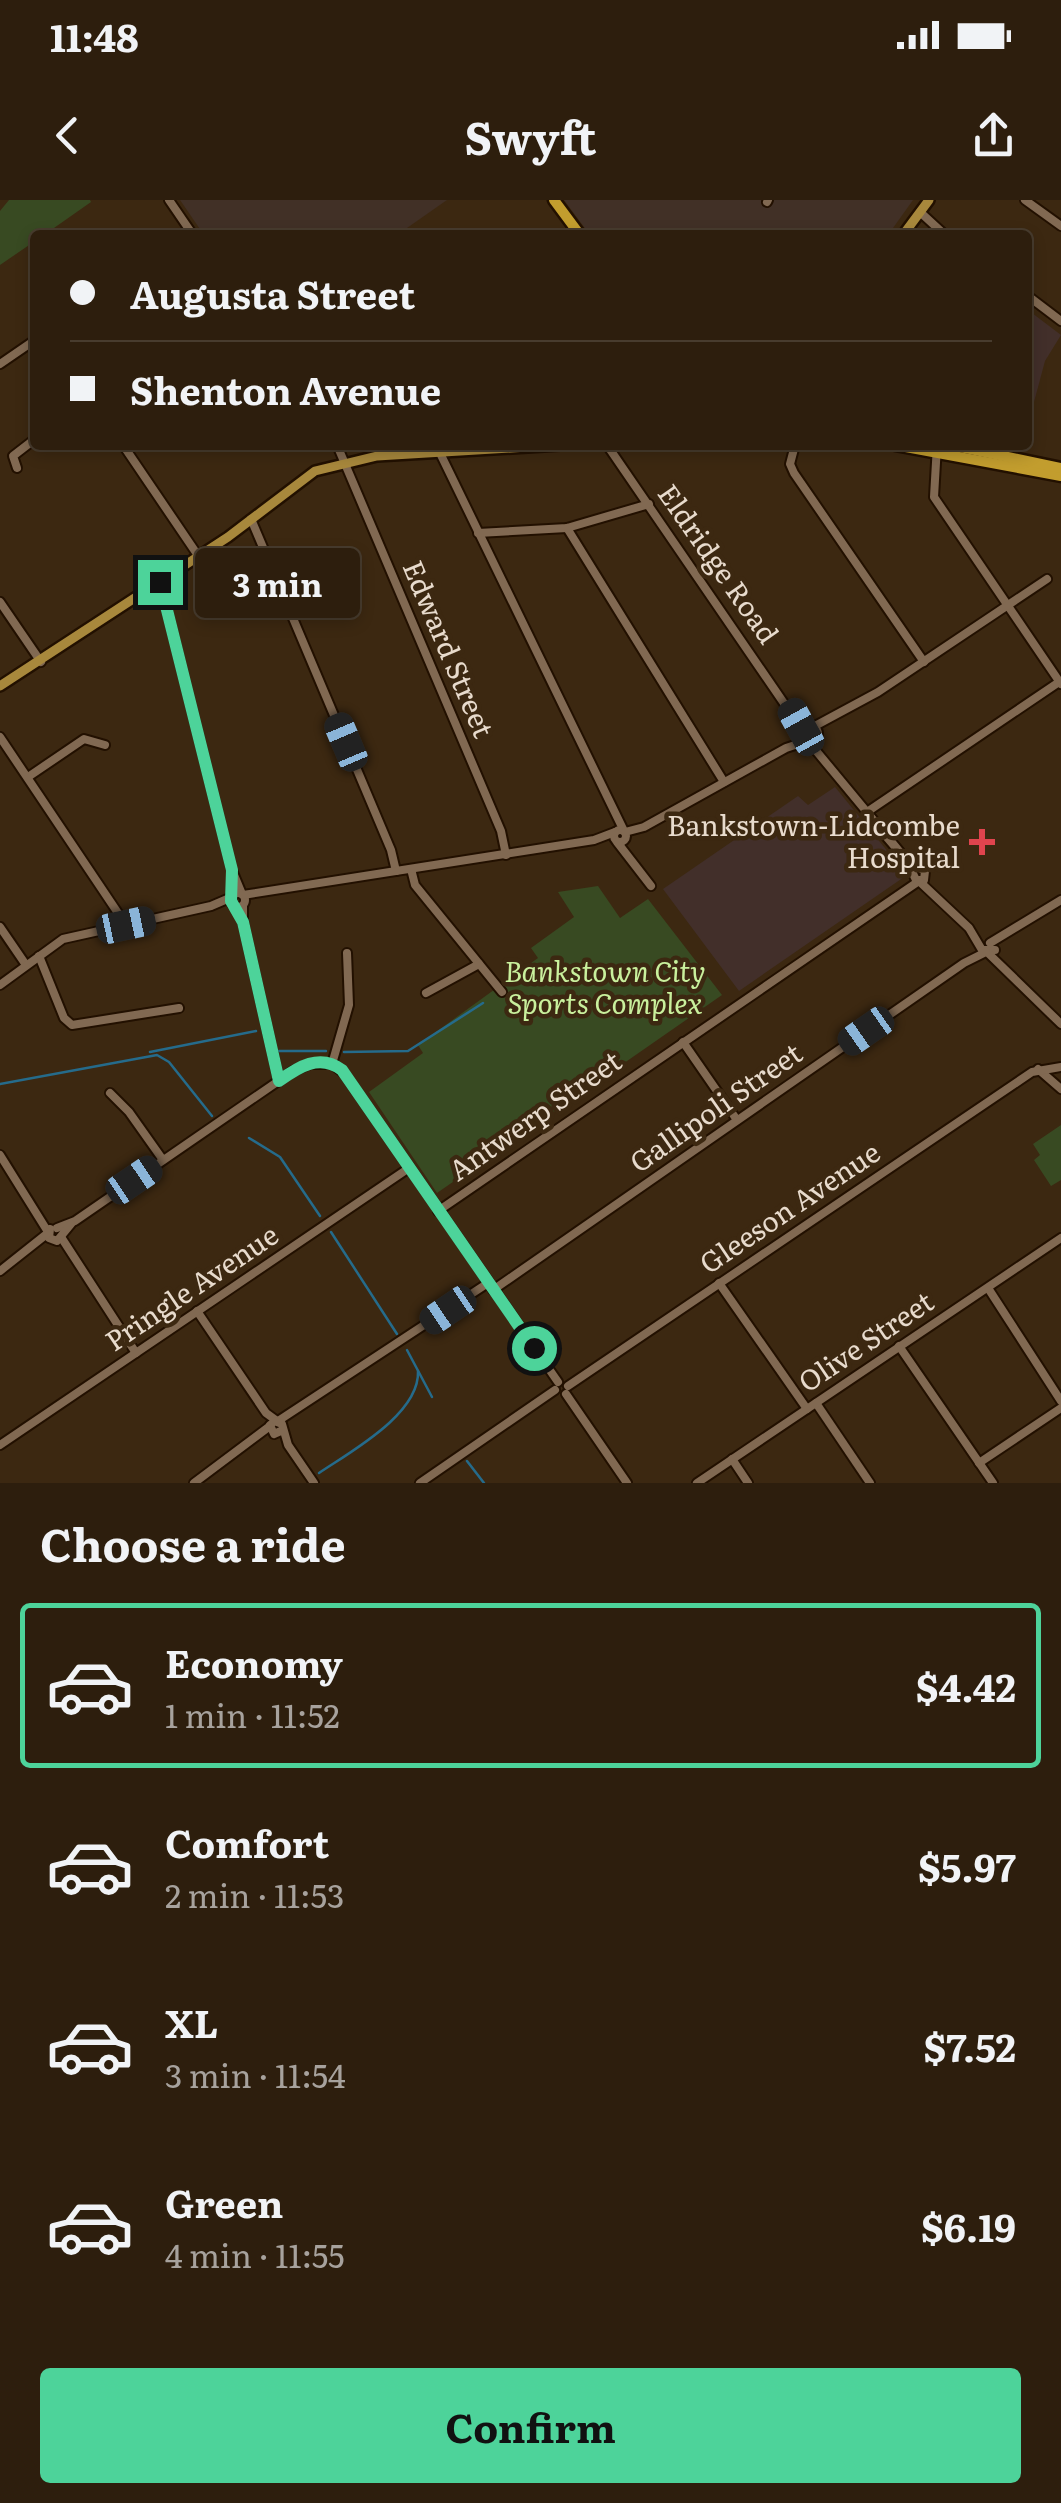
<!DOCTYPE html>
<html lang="en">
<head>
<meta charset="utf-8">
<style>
  :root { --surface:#2d1e0d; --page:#352716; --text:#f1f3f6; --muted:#a7a29d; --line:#483c2e; --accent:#4dd39a }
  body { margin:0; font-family:Literata,serif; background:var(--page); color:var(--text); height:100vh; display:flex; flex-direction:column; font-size:38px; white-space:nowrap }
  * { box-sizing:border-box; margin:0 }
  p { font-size:32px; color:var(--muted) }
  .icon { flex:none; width:55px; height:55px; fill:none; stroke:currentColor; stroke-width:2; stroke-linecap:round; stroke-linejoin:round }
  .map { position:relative; height:1283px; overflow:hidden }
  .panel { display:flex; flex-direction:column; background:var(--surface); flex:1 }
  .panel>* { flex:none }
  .guide { position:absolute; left:30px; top:30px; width:1002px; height:220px; border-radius:10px; box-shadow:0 5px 15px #0003,0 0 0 2px var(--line); display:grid; align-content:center; height:220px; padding:0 40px; background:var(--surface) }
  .end { position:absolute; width:45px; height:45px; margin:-22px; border:12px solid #4dd39a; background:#111; box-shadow:0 0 0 5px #111 }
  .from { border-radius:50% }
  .bubble { position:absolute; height:70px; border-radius:10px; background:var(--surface); box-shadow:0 5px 15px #0003,0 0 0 2px var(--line); font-size:32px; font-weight:700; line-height:70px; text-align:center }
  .car { position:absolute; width:30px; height:60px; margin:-30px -15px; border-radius:12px; box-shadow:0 0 8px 2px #0007; background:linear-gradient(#222 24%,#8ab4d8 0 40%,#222 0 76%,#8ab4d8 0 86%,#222 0) }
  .guide b { display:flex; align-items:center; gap:35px; height:95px; font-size:38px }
  .guide b+b { border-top:2px solid var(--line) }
  .guide i { width:25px; height:25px; background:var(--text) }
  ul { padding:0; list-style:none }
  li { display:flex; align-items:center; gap:30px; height:165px; margin:0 20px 15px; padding:0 20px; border:5px solid transparent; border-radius:10px }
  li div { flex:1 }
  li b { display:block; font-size:38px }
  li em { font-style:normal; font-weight:700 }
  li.on { border-color:var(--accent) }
  li>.icon { width:90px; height:90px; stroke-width:1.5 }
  h2 { padding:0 40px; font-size:45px; line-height:120px }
  .cta { display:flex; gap:20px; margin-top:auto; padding:20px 40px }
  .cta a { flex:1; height:115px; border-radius:10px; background:var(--accent); color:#111; font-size:40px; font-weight:700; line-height:115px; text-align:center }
  .status { display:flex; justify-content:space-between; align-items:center; height:70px; padding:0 50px; background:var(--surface); direction:ltr }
  .status svg { height:28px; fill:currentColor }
  header { display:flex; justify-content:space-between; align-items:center; height:130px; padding:0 40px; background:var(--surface); font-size:45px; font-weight:700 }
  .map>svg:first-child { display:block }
</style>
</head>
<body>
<div class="status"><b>11:48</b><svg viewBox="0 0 49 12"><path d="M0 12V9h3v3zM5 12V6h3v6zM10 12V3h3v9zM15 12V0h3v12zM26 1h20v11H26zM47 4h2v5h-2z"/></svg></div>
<header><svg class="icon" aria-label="back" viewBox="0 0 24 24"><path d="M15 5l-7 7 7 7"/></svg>Swyft<svg class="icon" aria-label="share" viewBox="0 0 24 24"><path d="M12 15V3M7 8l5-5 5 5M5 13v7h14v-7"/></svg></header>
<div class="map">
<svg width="1061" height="1283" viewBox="0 0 1061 1283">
  <rect width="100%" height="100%" fill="#3c2811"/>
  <g fill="#413026">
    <path d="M 180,0 L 447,0 L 397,35 L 204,35 Z"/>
    <path d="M 564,0 L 913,0 L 888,35 L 590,35 Z"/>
  </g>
  <g fill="#422f2a">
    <path d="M 1028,110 L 1061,135 L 1045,161 L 1034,202 L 1028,201 Z"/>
    <path d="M 835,587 L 907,675 L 739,791 L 663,689 L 798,596 L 808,605 Z"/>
  </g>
  <g fill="#384a22">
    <path d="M 9,0 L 90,0 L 91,2 L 44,35 L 35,35 L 35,41 L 0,65 L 0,11 Z"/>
    <path d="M 598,686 L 620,718 L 648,699 L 722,795 L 437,993 L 369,892 L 423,853 L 418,845 L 538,758 L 531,748 L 574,717 L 558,692 Z"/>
    <path d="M 1061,925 L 1061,980 L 1051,986 L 1034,960 L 1040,955 L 1033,944 Z"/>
  </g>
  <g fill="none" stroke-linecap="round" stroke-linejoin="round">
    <g stroke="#256b8b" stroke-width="2.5">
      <path d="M 279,851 L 326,851"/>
      <path d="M 150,852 L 256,831"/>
      <path d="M 344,852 L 408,851 L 483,803"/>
      <path d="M 0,884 L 157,855 L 169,862 L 212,916"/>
      <path d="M 249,938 L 280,957 L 320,1016"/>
      <path d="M 331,1032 L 397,1134"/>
      <path d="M 407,1150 L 432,1197"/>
      <path d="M 467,1261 L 484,1283"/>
      <path d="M 319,1273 C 350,1252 420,1214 418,1171"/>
    </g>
    <defs>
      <g id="minor">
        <path d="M 169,0 L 193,35"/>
        <path d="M 1025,0 L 1061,26"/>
        <path d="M 767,2 L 768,0"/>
        <path d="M 920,12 L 945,35"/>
        <path d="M 1028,96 L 1061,121"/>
        <path d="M 0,164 L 35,140"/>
        <path d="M 123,245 L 199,357"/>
        <path d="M 337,245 L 501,631 L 506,655"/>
        <path d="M 607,245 L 803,531"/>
        <path d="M 795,245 L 790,264 L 794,273 L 924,462"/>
        <path d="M 937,245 L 934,297 L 1061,484"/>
        <path d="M 439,251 L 624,631"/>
        <path d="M 17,268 L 13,256 L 35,239"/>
        <path d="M 251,319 L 391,650 L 396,671"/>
        <path d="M 567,328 L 724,582"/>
        <path d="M 478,333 L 567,328 L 649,304"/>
        <path d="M 160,382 L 232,670 L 242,694"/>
        <path d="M 0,402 L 41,462"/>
        <circle cx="810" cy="534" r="8"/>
        <path d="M 813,527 L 878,492 L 1047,379"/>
        <path d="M 0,537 L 126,725"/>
        <path d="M 808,541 L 900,652"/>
        <path d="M 28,577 L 84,539 L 105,545"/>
        <path d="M 867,612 L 1059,482"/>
        <path d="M 872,620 L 907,661 L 916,680 L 924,680 L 925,671 L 907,661"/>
        <circle cx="620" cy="636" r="6"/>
        <path d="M 625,632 L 644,627 L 786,548 L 807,541"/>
        <path d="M 617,642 L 651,686"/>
        <path d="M 411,669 L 415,685 L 502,792"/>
        <path d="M 920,682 L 969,728 L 982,750 L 995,750"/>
        <circle cx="238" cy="700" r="7"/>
        <path d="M 243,695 L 594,640 L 615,632"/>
        <path d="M 243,706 L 243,722 L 279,881"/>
        <path d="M 0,727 L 26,765"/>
        <path d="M 990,743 L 1061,700"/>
        <path d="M 989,754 L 1061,824"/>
        <path d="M 39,756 L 64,818 L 72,825 L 179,808"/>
        <path d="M 0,785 L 63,739 L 211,706 L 232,697"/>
        <path d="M 426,793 L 479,764"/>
        <path d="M 683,842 L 737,920"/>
        <path d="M 332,864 L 344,873 L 558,1182"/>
        <path d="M 332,864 L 349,805 L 347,753"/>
        <path d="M 1038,869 L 1061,889"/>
        <path d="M 110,893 L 129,912 L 163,960"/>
        <path d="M 0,955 L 48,1032"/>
        <path d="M 438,1011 L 919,681"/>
        <path d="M 57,1028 L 75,1021 L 293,871 L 310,864 L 332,864"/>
        <path d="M 50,1029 L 49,1038 L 57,1041 L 71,1024"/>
        <path d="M 61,1037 L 136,1153"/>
        <path d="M 0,1071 L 48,1033"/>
        <path d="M 719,1083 L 807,1209"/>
        <path d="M 988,1088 L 1061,1201"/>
        <path d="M 493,1090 L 964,763 L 986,752"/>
        <path d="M 197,1111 L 266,1213 L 277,1221"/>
        <path d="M 899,1146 L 993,1283"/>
        <path d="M 568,1186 L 1032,872 L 1061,867"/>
        <path d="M 566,1194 L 627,1283"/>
        <path d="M 816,1203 L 870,1283"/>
        <path d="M 278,1221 L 488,1083"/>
        <path d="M 283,1230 L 274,1234 L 270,1225 L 275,1221 L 282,1224 L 288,1245 L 314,1283"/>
        <path d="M 0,1245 L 409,968"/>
        <path d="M 732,1259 L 748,1283"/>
        <path d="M 979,1263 L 1061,1208"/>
        <path d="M 194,1283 L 270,1226"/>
        <path d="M 420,1283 L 555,1190"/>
        <path d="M 697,1283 L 1061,1038"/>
      </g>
      <g id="major">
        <path d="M 903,35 L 929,0"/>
        <path d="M 0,486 L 228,337 L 315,271 L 377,256 L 560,245"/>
      </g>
      <g id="highway">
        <path d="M 554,0 L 580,35"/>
        <path d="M 895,245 L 1061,276"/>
        <path d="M 951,245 L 1061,268"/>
      </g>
    </defs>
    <use href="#minor" stroke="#221000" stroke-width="12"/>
    <use href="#major" stroke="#221000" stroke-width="14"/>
    <use href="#highway" stroke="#221000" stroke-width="15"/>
    <use href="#minor" stroke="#816952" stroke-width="8"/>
    <use href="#major" stroke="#a8883c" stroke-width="9"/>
    <use href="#highway" stroke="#c29d2e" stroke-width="10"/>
  </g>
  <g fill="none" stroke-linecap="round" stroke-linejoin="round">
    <path stroke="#4dd39a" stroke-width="12" d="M 160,382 L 232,670 L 231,701 L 243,722 L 279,881 C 298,867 320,853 342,870 L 534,1148"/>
  </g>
  <path fill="#e0444e" stroke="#3c2811" stroke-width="4" d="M977 627h10v10h10v10h-10v10h-10v-10h-10v-10h10z"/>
  <g text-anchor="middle" stroke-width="9" stroke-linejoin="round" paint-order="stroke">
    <g font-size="28" fill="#e8dbcd" stroke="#3c2811">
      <text transform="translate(718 364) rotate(55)" y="10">Eldridge Road</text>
      <text transform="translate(448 449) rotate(67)" y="10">Edward Street</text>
      <text transform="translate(716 908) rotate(-35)" y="10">Gallipoli Street</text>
      <text transform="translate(535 916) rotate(-35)" y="10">Antwerp Street</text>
      <text transform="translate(790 1008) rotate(-34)" y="10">Gleeson Avenue</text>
      <text transform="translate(192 1088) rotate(-34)" y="10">Pringle Avenue</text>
      <text transform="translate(866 1142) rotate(-34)" y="10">Olive Street</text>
    </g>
    <g font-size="28" fill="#e8dbcd" stroke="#3c2811" text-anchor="end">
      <text x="960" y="636">Bankstown-Lidcombe<tspan x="960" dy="32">Hospital</tspan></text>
    </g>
    <g font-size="28" font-style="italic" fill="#c9f09d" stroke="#3c2811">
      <text x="605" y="782">Bankstown City<tspan x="605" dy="32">Sports Complex</tspan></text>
    </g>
  </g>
</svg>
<i class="end from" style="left:534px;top:1148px"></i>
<i class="end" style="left:160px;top:382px"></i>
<div class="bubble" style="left:195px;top:348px;width:165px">3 min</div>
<i class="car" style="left:801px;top:527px;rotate:331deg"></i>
<i class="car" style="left:346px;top:542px;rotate:337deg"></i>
<i class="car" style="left:126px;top:725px;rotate:78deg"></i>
<i class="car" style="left:866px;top:831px;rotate:235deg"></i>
<i class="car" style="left:134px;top:980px;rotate:56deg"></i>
<i class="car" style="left:448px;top:1110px;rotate:236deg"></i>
<div class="guide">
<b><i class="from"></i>Augusta Street</b>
<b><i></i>Shenton Avenue</b>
</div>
</div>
<section class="panel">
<h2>Choose a ride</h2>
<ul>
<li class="on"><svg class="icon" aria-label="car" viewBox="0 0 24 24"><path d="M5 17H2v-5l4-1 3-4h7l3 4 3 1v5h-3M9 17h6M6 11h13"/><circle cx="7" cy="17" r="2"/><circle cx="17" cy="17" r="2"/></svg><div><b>Economy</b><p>1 min · 11:52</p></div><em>$4.42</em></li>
<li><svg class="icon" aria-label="car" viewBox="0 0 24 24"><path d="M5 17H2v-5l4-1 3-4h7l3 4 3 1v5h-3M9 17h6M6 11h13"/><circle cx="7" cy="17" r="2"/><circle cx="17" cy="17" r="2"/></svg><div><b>Comfort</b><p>2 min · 11:53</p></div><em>$5.97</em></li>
<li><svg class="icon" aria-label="car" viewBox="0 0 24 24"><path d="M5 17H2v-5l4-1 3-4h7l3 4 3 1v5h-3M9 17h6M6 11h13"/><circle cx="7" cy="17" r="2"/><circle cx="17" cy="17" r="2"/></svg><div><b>XL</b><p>3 min · 11:54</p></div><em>$7.52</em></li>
<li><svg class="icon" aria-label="car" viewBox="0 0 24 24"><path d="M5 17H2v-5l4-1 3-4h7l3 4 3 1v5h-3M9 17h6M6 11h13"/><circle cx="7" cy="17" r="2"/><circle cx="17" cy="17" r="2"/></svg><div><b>Green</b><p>4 min · 11:55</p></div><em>$6.19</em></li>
</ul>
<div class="cta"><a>Confirm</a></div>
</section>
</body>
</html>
